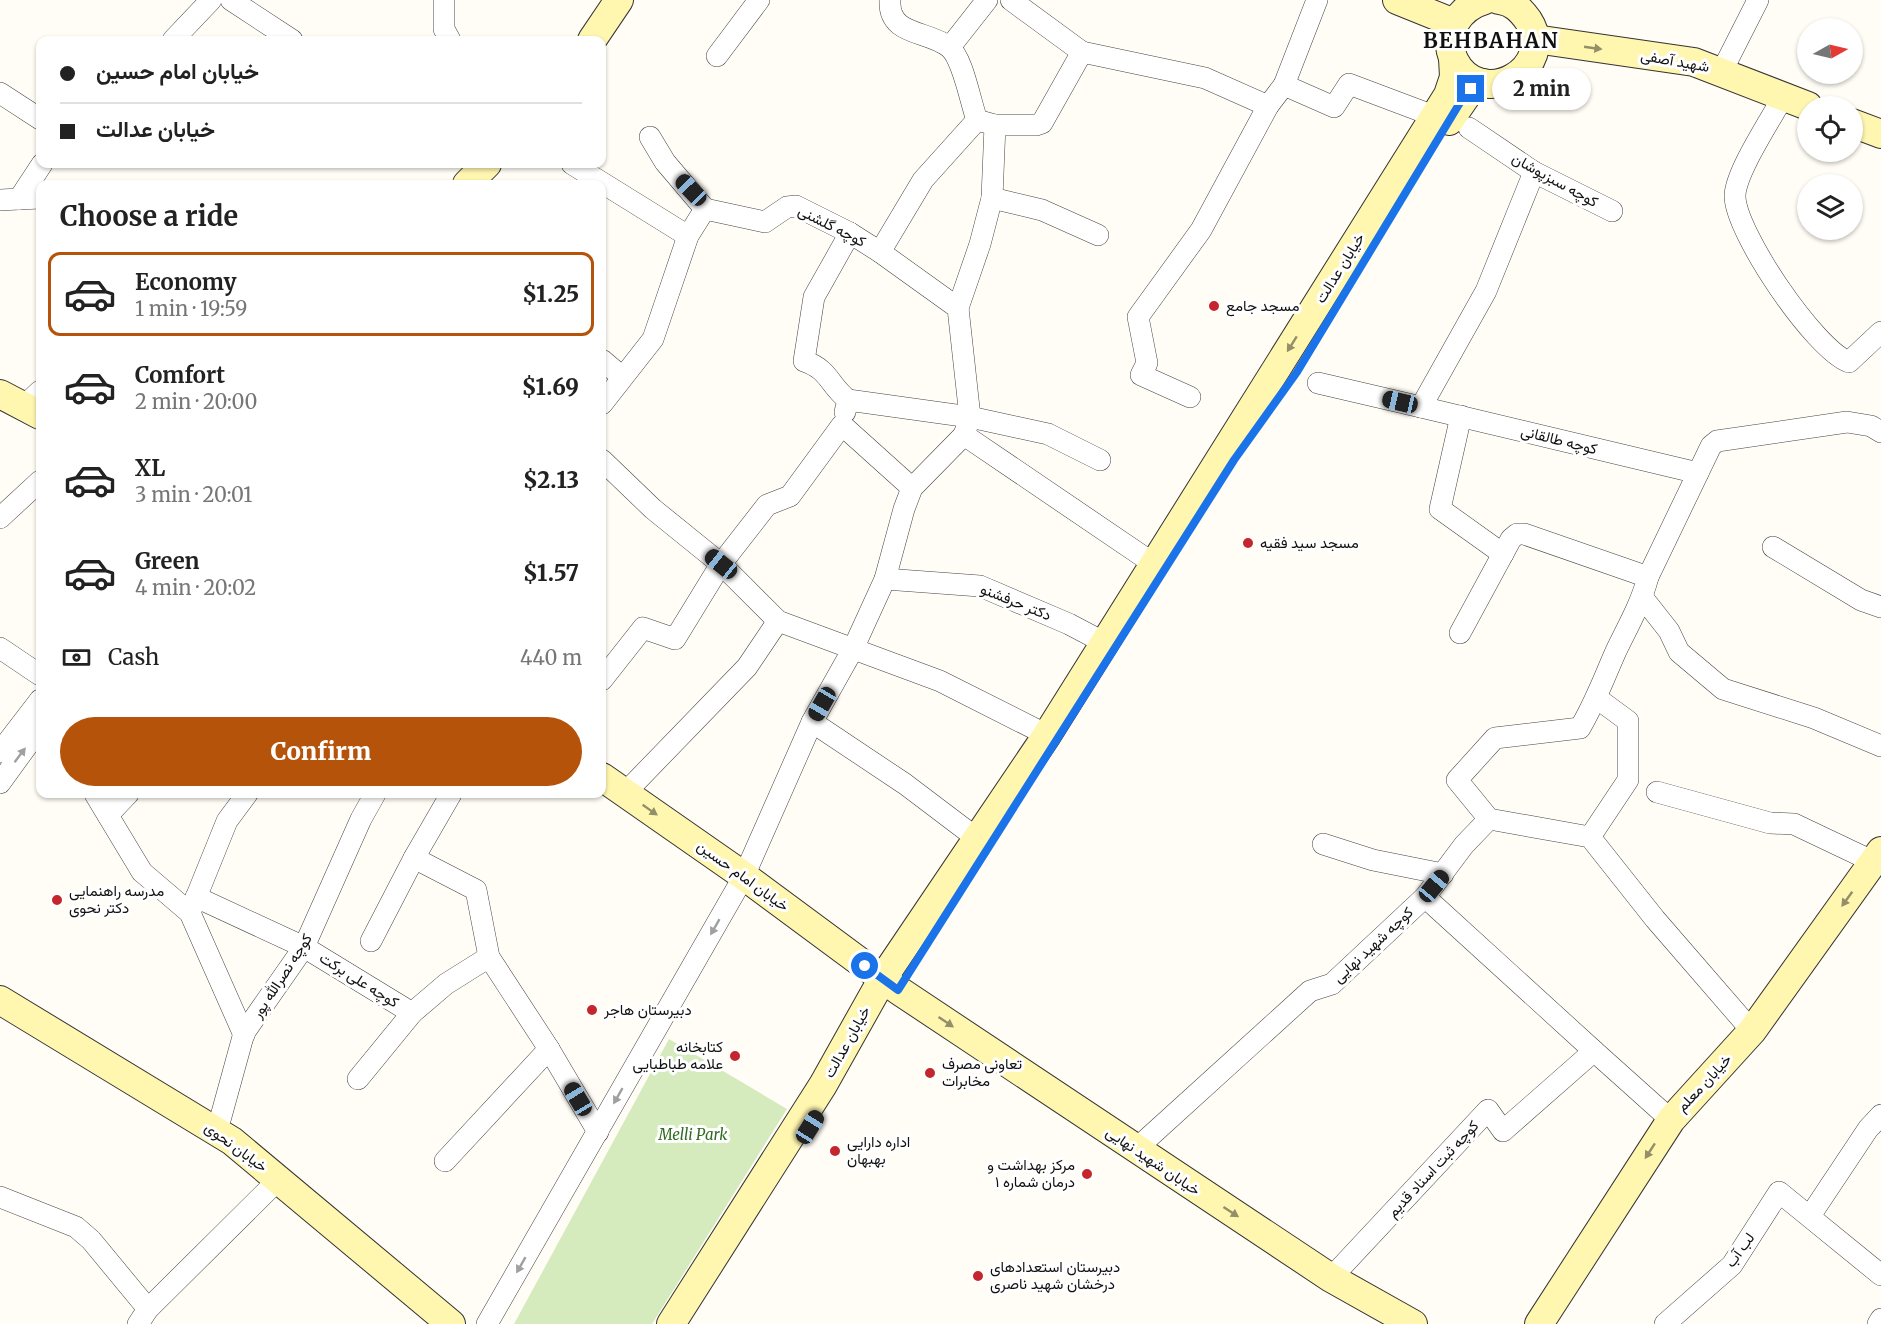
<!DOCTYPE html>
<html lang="en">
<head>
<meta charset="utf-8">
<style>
  :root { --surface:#fff; --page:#f2f2f2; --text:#222; --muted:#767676; --line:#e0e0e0; --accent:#b45309 }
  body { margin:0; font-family:Merriweather,Vazirmatn,serif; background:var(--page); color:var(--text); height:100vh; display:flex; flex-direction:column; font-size:22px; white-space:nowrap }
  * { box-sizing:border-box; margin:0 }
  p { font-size:20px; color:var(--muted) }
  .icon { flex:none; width:33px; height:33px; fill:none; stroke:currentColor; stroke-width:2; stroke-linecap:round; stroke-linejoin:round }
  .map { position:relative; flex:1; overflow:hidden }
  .side { position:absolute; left:36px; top:180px; width:570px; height:618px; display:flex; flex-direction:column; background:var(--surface); border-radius:12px; box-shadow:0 2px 4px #0004 }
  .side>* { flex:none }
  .banner { position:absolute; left:36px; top:36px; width:570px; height:132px; border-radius:12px; box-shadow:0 2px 4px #0004; display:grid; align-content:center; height:132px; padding:0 24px; background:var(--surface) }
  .needle { width:39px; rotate:82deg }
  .buttons { position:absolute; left:1797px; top:18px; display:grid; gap:12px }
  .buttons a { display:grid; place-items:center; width:66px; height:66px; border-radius:50%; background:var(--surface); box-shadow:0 2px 4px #0004; font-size:30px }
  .end { position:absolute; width:27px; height:27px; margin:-14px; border:8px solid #1a73e8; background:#fff; box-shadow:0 0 0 3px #fff }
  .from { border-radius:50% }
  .bubble { position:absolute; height:42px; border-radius:21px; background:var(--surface); box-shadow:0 2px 4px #0004; font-size:20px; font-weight:800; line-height:42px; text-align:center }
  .car { position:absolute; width:18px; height:36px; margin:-18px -9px; border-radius:8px; box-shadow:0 0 4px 2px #0007; background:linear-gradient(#222 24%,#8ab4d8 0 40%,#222 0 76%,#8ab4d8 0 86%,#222 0) }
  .banner b { display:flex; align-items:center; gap:21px; height:57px; font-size:22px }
  .banner b+b { border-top:2px solid var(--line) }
  .banner i { width:15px; height:15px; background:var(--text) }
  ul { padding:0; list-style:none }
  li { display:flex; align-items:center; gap:18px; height:84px; margin:0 12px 9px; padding:0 12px; border:3px solid transparent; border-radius:12px }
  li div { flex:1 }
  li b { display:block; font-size:22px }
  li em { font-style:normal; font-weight:800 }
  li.on { border-color:var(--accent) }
  li>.icon { width:54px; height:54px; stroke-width:1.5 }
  h2 { padding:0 24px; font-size:27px; line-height:72px }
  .pay { display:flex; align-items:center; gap:15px; height:66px; padding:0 24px; font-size:22px }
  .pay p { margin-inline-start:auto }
  .button { display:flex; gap:12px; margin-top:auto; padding:12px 24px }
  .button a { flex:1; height:69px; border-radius:36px; background:var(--accent); color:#fff; font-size:24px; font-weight:800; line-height:69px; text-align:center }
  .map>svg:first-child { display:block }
</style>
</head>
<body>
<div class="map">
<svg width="1881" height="1324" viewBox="0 0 1881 1324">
  <rect width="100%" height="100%" fill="#fffdf5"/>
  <path fill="#d5ebbd" d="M 669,1039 L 787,1109 L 652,1324 L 514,1324 Z"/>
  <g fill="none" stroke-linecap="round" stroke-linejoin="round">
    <defs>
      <g id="street">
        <path d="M 231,0 L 292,40"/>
        <path d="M 444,0 L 444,29 L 450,40"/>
        <path d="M 890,0 C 888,36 927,30 949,47 C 963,58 970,101 977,120 L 995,125 L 1036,125 L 1042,123 L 1082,52 L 1205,78 L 1268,106 L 1284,85 L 1334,107 L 1349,84 L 1434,116"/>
        <path d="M 1011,0 L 1082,52"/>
        <path d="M 173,40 L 211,0"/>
        <path d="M 950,47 L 987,0"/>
        <path d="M 717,56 L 759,0"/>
        <path d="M 1722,71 L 1758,0"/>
        <path d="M 1284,85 L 1317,0"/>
        <path d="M 0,93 L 40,119"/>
        <path d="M 1783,97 C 1771,119 1735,173 1735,196 C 1735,232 1815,350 1849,362 L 1881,332"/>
        <path d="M 1469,128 L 1534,172 L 1612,211"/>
        <path d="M 650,137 L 665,162 L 705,209"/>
        <path d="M 572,164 L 688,236"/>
        <path d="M 1534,172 L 1486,291 L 1421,407 L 1698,473"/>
        <path d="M 992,198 L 1042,210 L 1098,235"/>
        <path d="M 19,199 L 40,198"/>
        <path d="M 0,200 L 19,199 L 42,164"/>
        <path d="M 880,252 L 958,308 L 970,417 L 964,435 L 1154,564"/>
        <path d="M 958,308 L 980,244 L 992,198 L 995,125"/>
        <path d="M 602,360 L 622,377"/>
        <path d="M 1318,383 L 1421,407"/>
        <path d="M 1190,397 L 1141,375 L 1147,363 L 1138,317 L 1201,230 L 1268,106"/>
        <path d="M 848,400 L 970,417 L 1048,434 L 1100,460"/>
        <path d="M 602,404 L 653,339 L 688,236 L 705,209 L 765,222 L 787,207 L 796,206 L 850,233 L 880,252 L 923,180 L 977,120"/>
        <path d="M 24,406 L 40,391"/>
        <path d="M 845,412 L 848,400 C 828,384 830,370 804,361 L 814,297 L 850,233"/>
        <path d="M 1461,416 L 1440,509 L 1503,554"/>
        <path d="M 602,460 L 653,509 L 721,564 L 778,621 L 940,681 L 1047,735"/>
        <path d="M 0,518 L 40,481"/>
        <path d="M 1773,547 L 1861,600 L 1881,607"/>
        <path d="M 885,579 L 980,586 L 1069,624 L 1105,643"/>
        <path d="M 1643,598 L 1669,631 L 1679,652 L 1723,689 L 1814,718 L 1881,746"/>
        <path d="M 1460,633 L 1511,539 L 1517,534 L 1524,534 L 1648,577"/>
        <path d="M 0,648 L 40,675"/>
        <path d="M 602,680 L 643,628 L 675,639 L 721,564 L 767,505 L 790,496 L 842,425 L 912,488"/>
        <path d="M 812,722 L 905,784 L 979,840"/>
        <path d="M 0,752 L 40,700"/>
        <path d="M 0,783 L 40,728"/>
        <path d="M 1657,792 L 1770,823 L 1794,824 L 1874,862"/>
        <path d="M 625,793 L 747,667 L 778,621"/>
        <path d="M 95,794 L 142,872 L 190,913 L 244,1035"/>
        <path d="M 108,815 L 128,794"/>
        <path d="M 1590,837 L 1628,780 L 1628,721 L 1598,699"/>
        <path d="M 1323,844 L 1373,860 L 1443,874"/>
        <path d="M 414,858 L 451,794"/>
        <path d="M 196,897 L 304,947 L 412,1013 L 358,1079"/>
        <path d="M 1425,897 L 1594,1051"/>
        <path d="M 191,910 L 227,821 L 247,794"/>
        <path d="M 371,941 L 414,858 L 476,890 L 489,957 L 549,1049 L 598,1132"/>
        <path d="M 412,1013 L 446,984 L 489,957"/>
        <path d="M 1752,1031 L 1655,919 L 1590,837 L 1489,819 L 1457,780 L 1495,738 L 1580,728 C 1595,703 1604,678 1616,651 C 1628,626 1641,604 1648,577 L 1711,446 L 1717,441 L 1847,422 L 1871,426 L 1881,432"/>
        <path d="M 217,1131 L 244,1033 L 304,947 L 361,819 L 375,794"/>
        <path d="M 1136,1149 L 1310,991 L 1332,984 L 1425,897 L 1464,845 L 1489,819"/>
        <path d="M 445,1161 L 549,1049"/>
        <path d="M 0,1197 L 76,1227 L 91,1240 L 148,1309"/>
        <path d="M 1810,1216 L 1868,1129 L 1881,1115"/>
        <path d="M 1331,1278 L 1488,1110 L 1503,1131 L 1594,1051 L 1671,1120"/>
        <path d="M 138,1324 L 148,1309 L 269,1189"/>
        <path d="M 487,1324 L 744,876 L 812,722 L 853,649 L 885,579 L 904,509 L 912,488 L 964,435"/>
        <path d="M 1665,1324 L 1732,1265 L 1779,1192 L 1881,1275"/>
        <path d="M 1878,1324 L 1881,1319"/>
      </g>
      <g id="secondary">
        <path d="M 1397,0 L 1454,23"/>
        <path d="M 1485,0 C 1460,7 1441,33 1454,60 C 1481,113 1559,68 1528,20 C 1520,9 1513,2 1499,0"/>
        <path d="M 1535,39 L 1694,62 L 1808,106"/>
        <path d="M 592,40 L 619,0"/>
        <path d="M 1449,121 L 1471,89 L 1483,83"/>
        <path d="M 1852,123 L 1881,134"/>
        <path d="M 467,184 L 487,164"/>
        <path d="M 0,394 L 40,415"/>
        <path d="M 602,777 L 744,876 L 898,990 L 1331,1278 L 1413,1324"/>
        <path d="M 0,1000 L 232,1141 L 451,1324"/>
        <path d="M 671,1324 L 823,1085 L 883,978 L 1047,735 L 1448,95 L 1454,77 L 1453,58"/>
        <path d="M 1539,1324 L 1671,1120 L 1752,1031 L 1881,851"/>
      </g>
    </defs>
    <use href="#street" stroke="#444" stroke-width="22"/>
    <use href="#secondary" stroke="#333" stroke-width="30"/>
    <use href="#street" stroke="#fff" stroke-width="21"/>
    <use href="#secondary" stroke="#fff6b0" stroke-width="28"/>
  </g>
  <defs><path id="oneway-solid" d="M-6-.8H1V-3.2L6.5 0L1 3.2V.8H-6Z" transform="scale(1.5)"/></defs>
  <g fill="#948f68">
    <use href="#oneway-solid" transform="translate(1593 48) rotate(8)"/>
    <use href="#oneway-solid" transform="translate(1292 344) rotate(122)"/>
    <use href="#oneway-solid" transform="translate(650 810) rotate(35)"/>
    <use href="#oneway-solid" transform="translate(1847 899) rotate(126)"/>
    <use href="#oneway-solid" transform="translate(946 1022) rotate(34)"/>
    <use href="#oneway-solid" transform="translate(1650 1151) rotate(123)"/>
    <use href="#oneway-solid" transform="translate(1231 1212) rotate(33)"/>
  </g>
  <g fill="#a0a0a0">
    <use href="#oneway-solid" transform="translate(20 755) rotate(-53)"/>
    <use href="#oneway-solid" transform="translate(715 927) rotate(120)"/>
    <use href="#oneway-solid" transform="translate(618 1096) rotate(120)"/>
    <use href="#oneway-solid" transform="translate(521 1265) rotate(120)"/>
  </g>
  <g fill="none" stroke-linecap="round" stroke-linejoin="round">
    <path stroke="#1a73e8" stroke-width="8" d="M 865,966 L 898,990 L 1234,460 L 1297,372 L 1461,101 L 1471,89"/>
  </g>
  <g fill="#c4262e" stroke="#fff" stroke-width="2">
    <circle cx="1214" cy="306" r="6"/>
    <circle cx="1248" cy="543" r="6"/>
    <circle cx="57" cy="900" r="6"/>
    <circle cx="592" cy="1010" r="6"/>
    <circle cx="735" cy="1056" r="6"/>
    <circle cx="930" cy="1073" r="6"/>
    <circle cx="835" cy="1151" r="6"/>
    <circle cx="1087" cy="1174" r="6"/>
    <circle cx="978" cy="1276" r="6"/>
  </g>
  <g text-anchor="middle" stroke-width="6" stroke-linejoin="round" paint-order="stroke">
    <g font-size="15" fill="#111" stroke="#fff">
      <text transform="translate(1675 61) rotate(10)" y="5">شهید آصفی</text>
      <text transform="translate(1555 180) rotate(29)" y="5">کوچه سبزپوشان</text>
      <text transform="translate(832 226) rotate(27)" y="5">کوچه گلشنی</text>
      <text transform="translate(1340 268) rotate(-58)" y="5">خیابان عدالت</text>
      <text transform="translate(1559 440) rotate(14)" y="5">کوچه طالقانی</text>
      <text transform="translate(1016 602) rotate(22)" y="5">دکتر حرفشنو</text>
      <text transform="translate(743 876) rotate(36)" y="5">خیابان امام حسین</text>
      <text transform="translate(1373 945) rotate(-43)" y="5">کوچه شهید نهایی</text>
      <text transform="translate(282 976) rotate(-57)" y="5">کوچه نصرالله پور</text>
      <text transform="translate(359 980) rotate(32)" y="5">کوچه علی برکت</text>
      <text transform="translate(847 1042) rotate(-61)" y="5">خیابان عدالت</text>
      <text transform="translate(1704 1083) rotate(-47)" y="5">خیابان معلم</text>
      <text transform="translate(236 1147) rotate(36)" y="5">خیابان نحوی</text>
      <text transform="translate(1153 1161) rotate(34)" y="5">خیابان شهید نهایی</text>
      <text transform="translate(1433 1169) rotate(-47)" y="5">کوچه ثبت اسناد قدیم</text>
      <text transform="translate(1740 1250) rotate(-54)" y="5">لب آب</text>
    </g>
    <g font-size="15" fill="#111" stroke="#fff" text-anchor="start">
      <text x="1226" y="311">مسجد جامع</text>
      <text x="1260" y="548">مسجد سید فقیه</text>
      <text x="69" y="896">مدرسه راهنمایی<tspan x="69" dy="17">دکتر نحوی</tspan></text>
      <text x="604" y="1015">دبیرستان هاجر</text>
      <text x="723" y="1052" text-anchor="end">کتابخانه<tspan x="723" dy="17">علامه طباطبایی</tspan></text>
      <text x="942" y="1069">تعاونی مصرف<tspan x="942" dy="17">مخابرات</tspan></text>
      <text x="847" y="1147">اداره دارایی<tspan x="847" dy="17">بهبهان</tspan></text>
      <text x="1075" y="1170" text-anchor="end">مرکز بهداشت و<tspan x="1075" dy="17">درمان شماره ۱</tspan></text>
      <text x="990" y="1272">دبیرستان استعدادهای<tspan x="990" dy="17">درخشان شهید ناصری</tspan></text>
    </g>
    <g font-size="15" font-style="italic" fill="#2f6b1f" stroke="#fff">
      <text x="693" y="1140">Melli Park</text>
    </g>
    <g font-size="21" font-weight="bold" letter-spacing="1.5" fill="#111" stroke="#fff">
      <text x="1491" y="48">BEHBAHAN</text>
    </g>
  </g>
</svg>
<div class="buttons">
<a><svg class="needle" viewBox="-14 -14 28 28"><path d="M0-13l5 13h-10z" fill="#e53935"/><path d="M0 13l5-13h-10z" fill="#767676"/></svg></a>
<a><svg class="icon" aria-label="locate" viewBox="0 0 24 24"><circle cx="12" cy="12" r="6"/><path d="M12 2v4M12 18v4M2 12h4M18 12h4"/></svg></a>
<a><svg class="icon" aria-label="layers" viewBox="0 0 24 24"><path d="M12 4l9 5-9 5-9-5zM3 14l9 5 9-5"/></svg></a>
</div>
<i class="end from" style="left:865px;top:966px"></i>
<i class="end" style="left:1471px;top:89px"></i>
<div class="bubble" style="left:1492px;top:68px;width:99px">2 min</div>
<i class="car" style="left:691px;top:190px;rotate:316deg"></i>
<i class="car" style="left:1400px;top:402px;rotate:283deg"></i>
<i class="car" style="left:721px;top:564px;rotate:309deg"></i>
<i class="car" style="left:822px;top:704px;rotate:210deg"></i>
<i class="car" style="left:1434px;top:886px;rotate:40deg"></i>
<i class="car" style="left:578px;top:1099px;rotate:329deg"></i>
<i class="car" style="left:810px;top:1127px;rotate:32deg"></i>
<div class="banner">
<b><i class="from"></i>خیابان امام حسین</b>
<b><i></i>خیابان عدالت</b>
</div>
<section class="side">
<h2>Choose a ride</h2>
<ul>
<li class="on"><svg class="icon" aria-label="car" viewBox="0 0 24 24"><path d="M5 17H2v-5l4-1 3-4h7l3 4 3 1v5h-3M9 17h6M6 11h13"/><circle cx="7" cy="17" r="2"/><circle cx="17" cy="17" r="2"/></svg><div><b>Economy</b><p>1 min · 19:59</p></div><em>$1.25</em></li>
<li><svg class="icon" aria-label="car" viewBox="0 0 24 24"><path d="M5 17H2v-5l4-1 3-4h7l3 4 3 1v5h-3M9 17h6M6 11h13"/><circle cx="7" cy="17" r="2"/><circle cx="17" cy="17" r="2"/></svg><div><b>Comfort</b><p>2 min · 20:00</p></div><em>$1.69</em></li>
<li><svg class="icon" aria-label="car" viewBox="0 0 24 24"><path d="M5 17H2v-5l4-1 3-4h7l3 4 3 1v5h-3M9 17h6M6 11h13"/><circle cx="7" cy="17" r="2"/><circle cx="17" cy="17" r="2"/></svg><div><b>XL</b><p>3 min · 20:01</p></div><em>$2.13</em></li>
<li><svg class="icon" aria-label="car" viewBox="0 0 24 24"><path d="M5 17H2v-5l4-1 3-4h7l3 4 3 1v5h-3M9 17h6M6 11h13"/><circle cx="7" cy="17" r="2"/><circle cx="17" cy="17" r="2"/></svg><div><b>Green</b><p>4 min · 20:02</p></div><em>$1.57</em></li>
</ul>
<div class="pay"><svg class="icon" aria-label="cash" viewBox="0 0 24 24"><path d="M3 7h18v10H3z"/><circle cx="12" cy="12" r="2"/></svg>Cash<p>440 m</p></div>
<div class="button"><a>Confirm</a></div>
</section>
</div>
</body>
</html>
